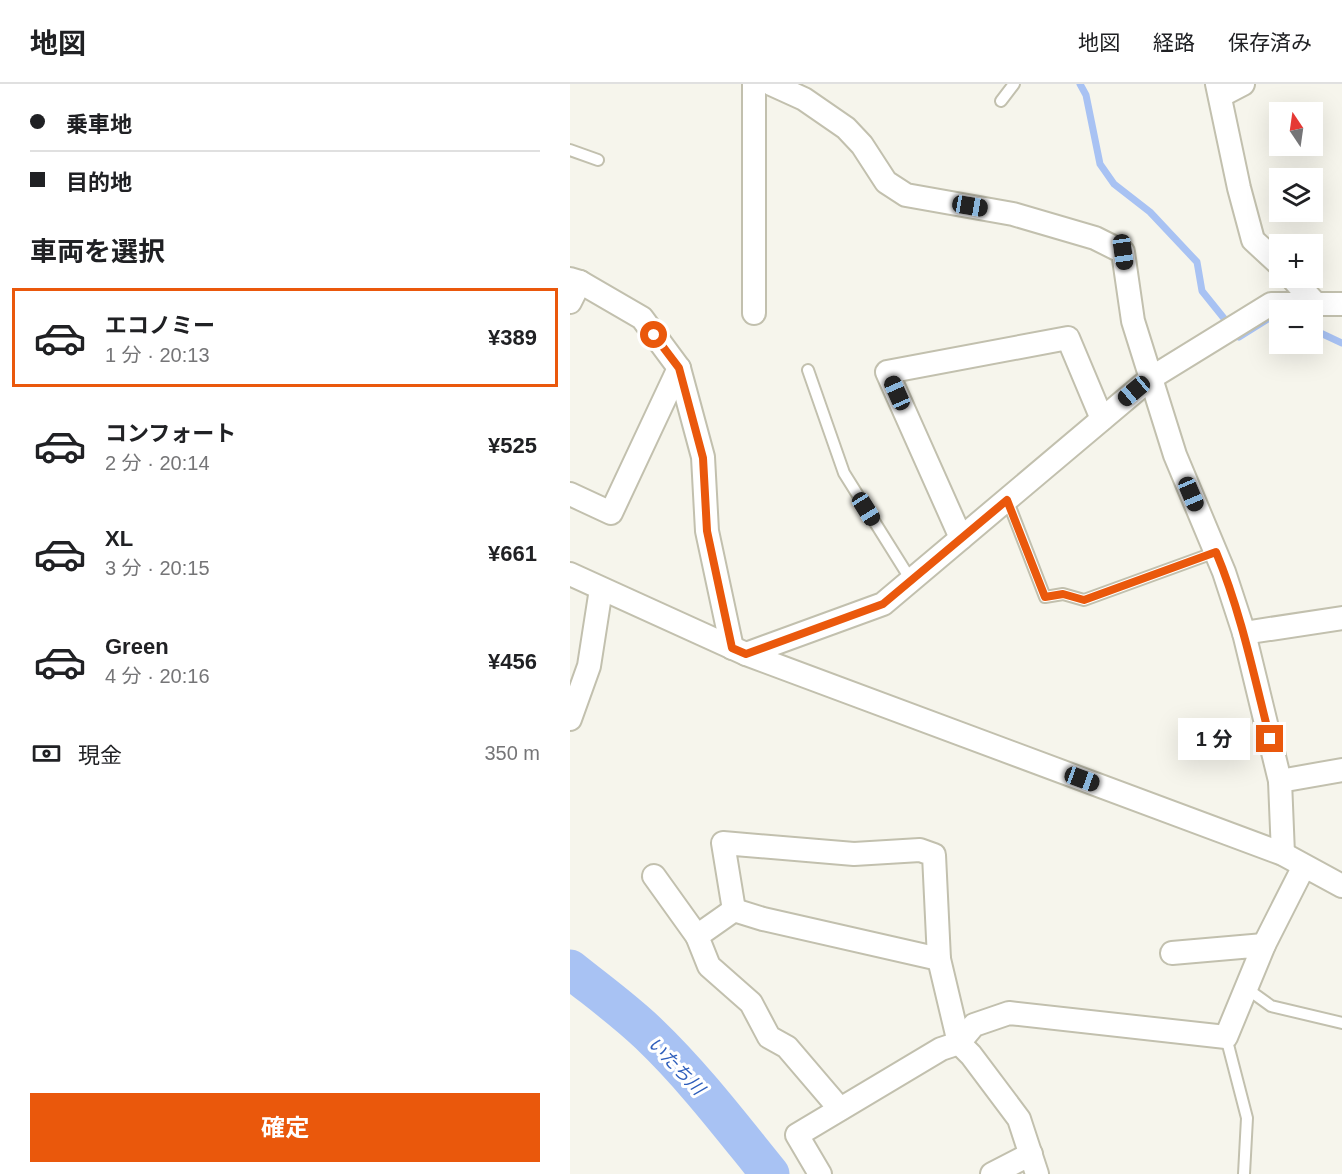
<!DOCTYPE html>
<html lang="ja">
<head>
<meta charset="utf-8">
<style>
  :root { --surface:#fff; --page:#f2f2f2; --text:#202124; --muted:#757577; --line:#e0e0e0; --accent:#ea580c }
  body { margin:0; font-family:Arial,"Noto Sans JP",sans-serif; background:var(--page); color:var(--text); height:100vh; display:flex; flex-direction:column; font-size:22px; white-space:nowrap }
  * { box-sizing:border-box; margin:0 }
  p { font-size:20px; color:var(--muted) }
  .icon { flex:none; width:33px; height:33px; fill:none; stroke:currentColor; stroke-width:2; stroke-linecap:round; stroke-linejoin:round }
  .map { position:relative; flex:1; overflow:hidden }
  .details { display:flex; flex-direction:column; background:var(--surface); width:570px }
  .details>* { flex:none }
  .banner { display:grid; align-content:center; height:132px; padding:0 30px; background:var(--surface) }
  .needle { width:39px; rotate:347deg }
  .buttons { position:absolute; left:699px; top:18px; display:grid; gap:12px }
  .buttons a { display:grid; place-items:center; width:54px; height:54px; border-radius:0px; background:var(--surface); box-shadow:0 6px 24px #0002; font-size:30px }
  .end { position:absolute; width:27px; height:27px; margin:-14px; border:8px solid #ea580c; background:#fff; box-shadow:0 0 0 3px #fff }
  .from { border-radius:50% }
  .bubble { position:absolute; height:42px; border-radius:0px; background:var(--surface); box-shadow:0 6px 24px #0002; font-size:20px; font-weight:700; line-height:42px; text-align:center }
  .car { position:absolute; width:18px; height:36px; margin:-18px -9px; border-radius:8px; box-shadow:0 0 4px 2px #0007; background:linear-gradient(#222 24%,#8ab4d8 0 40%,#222 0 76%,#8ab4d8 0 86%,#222 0) }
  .banner b { display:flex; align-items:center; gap:21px; height:57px; font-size:22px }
  .banner b+b { border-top:2px solid var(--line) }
  .banner i { width:15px; height:15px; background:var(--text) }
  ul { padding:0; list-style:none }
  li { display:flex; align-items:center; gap:18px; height:99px; margin:0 12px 9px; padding:0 18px; border:3px solid transparent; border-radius:0px }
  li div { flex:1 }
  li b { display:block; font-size:22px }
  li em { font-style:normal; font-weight:700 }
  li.selected { border-color:var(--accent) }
  li>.icon { width:54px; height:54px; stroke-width:1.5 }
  h2 { padding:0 30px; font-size:27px; line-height:72px }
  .pay { display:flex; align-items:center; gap:15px; height:66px; padding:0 30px; font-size:22px }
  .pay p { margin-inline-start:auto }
  .action { display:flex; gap:12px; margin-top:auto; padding:12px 30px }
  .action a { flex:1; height:69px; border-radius:0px; background:var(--accent); color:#fff; font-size:24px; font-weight:700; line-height:69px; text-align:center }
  header { display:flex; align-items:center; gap:36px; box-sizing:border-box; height:84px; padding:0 30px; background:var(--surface); border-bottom:2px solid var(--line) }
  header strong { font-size:28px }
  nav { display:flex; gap:33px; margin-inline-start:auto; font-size:21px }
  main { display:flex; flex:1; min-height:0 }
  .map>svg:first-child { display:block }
</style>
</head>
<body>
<header>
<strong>地図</strong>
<nav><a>地図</a><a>経路</a><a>保存済み</a></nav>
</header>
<main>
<section class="details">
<div class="banner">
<b><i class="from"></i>乗車地</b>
<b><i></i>目的地</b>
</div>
<h2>車両を選択</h2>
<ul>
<li class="selected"><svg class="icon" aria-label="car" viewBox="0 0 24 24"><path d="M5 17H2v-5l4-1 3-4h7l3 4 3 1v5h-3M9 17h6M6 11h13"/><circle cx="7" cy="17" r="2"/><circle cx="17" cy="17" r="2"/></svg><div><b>エコノミー</b><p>1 分 · 20:13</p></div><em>¥389</em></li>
<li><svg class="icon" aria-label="car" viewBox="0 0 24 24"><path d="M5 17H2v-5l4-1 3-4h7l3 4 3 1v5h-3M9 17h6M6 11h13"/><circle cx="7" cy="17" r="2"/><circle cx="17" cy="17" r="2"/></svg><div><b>コンフォート</b><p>2 分 · 20:14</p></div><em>¥525</em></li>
<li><svg class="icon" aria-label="car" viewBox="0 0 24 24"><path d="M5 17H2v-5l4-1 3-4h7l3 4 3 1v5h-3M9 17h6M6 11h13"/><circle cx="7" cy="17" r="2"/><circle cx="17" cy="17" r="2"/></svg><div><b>XL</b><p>3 分 · 20:15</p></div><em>¥661</em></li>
<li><svg class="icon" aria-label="car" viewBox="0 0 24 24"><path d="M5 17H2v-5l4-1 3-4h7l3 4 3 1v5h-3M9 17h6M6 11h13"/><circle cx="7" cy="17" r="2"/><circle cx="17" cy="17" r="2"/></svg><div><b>Green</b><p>4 分 · 20:16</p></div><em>¥456</em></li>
</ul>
<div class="pay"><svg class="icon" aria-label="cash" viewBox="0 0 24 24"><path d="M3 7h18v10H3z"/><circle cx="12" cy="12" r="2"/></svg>現金<p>350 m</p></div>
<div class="action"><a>確定</a></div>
</section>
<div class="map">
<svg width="772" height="1090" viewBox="0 0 772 1090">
  <rect width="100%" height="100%" fill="#f6f5ec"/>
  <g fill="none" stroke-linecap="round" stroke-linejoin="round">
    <g stroke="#a8c2f3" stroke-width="7">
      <path d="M 510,0 L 516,11 L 530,80 L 544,100 L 580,128 L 627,178 L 632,207 L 669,253 L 701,233 L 710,231"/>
      <path d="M 742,245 L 772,259"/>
    </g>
    <path stroke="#a8c2f3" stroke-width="39" d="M 0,885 C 26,906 54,926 79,950 C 123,992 161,1042 200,1090"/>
    <defs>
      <g id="lane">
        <path d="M 431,17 L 444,0"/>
        <path d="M 0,66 L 28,76"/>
        <path d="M 238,286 L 274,389 L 341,496"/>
        <path d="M 437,415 L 475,513 L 493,510 L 514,516 L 646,468"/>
        <path d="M 676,904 L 701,922 L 772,939"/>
        <path d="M 656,953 L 677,1034 L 674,1090"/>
      </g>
      <g id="street">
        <path d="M 201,0 L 234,15 L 276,44 L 292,61 L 316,98 L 336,111 L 443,130 L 525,154 L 553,168 L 563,237 L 605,371 L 654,488 L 674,549 L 710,697 L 713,770"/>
        <path d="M 647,0 L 669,104 L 683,156 L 710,181"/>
        <path d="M 650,12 L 673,0"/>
        <path d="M 722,194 L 746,220"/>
        <path d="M 0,195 L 10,198 L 72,234 L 109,284 L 133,373 L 137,447 L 162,564"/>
        <path d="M 0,218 L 10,198"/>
        <path d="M 184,229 L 184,0"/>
        <path d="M 0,410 L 41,429 L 109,284"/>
        <path d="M 391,454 L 317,288 L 498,254 L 532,335"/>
        <path d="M 0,490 L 176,570 L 713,770 L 772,802"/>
        <path d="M 674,549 L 772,534"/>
        <path d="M 176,570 L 313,520 L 581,294 L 701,220 L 772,220"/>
        <path d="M 0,635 L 19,582 L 31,505"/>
        <path d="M 710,697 L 772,686"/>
        <path d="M 84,792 L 127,852"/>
        <path d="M 164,826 L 153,759 L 284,770 L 350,766 L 364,771 L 369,875"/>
        <path d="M 694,861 L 734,782"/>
        <path d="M 389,959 L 404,941 L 439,929 L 656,953 L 694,861 L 602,869"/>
        <path d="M 270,1025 L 217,963 L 199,953 L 181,919 L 139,882 L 127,852 L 164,826 L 193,835 L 369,875 L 389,959"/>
        <path d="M 250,1090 L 227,1051 L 371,965 L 389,959 L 401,971 L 449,1035 L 467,1090"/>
        <path d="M 422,1090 L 461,1070"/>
      </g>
    </defs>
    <use href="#lane" stroke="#c2c0ae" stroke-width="14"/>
    <use href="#street" stroke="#c2c0ae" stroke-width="26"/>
    <use href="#lane" stroke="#fff" stroke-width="10"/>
    <use href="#street" stroke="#fff" stroke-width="22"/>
  </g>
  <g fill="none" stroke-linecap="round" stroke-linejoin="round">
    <path stroke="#ea580c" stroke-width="8" d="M 84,251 L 109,284 L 133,374 L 137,447 L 162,564 L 176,570 L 313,520 L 437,416 L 475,513 L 493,510 L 514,516 L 646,468 C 671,528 684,592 700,655"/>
  </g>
  <g text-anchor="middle" stroke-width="6" stroke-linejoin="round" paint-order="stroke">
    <g font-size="18" font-style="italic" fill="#2d5dbb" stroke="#fff">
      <text transform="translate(106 982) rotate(46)" y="6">いたち川</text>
    </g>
  </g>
</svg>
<div class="buttons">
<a><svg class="needle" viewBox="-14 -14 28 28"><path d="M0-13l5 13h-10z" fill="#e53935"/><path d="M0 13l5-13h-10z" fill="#757577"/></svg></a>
<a><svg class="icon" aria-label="layers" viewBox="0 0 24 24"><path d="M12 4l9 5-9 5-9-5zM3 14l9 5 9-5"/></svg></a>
<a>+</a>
<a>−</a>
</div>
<i class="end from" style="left:84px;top:251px"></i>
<i class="end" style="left:700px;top:655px"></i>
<div class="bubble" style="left:608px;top:634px;width:72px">1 分</div>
<i class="car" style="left:400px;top:122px;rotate:100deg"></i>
<i class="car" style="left:553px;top:168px;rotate:172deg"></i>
<i class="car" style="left:564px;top:307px;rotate:230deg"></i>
<i class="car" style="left:327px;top:309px;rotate:336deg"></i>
<i class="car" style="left:621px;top:410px;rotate:157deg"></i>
<i class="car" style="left:296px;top:425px;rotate:148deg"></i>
<i class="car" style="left:512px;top:695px;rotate:110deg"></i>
</div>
</main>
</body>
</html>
